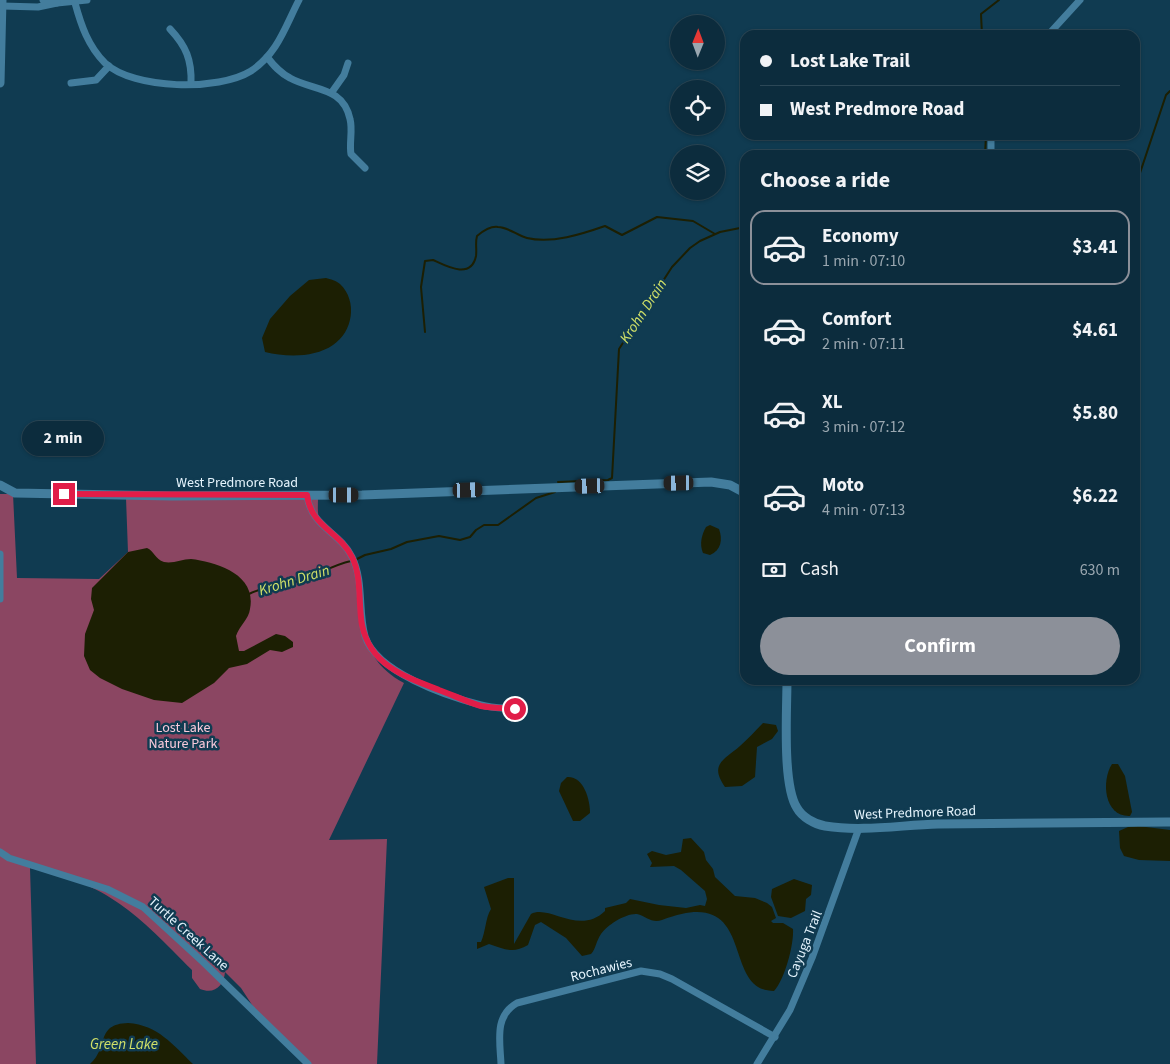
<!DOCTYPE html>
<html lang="en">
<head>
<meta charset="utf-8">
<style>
  :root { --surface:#0c2c3d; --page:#1a3848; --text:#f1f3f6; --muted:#9aa7b0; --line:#2c4857; --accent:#8c9099 }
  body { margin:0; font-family:"Source Sans 3",sans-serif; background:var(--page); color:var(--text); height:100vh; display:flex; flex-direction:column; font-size:19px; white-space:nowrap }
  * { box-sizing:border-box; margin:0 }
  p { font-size:16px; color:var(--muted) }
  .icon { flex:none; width:28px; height:28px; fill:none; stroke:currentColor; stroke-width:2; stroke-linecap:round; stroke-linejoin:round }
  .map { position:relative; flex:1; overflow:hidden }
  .details { position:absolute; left:740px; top:150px; width:400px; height:535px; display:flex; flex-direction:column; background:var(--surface); border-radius:15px; box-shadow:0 1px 4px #0004,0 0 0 1px var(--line) }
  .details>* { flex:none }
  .top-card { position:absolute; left:740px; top:30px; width:400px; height:110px; border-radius:15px; box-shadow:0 1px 4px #0004,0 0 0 1px var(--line); display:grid; align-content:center; height:110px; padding:0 20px; background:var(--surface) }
  .needle { width:32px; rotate:1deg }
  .buttons { position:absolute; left:670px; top:15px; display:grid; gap:10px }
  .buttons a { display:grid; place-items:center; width:55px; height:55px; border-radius:50%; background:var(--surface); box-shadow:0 1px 4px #0004,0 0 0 1px var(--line); font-size:25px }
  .end { position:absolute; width:22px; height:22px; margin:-11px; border:6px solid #e11d48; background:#fff; box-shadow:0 0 0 2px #fff }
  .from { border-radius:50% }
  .bubble { position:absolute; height:35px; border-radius:18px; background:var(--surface); box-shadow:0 1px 4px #0004,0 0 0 1px var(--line); font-size:16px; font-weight:700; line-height:35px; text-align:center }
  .car { position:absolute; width:15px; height:30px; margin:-15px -8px; border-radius:6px; box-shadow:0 0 4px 1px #0007; background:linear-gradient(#222 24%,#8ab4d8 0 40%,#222 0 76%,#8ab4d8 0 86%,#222 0) }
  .top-card b { display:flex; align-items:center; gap:18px; height:48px; font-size:19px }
  .top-card b+b { border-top:1px solid var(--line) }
  .top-card i { width:12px; height:12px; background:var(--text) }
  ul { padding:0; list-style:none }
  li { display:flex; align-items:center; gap:15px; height:75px; margin:0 10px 8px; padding:0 10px; border:2px solid transparent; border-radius:15px }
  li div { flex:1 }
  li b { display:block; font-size:19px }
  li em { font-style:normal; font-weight:700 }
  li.on { border-color:var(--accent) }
  li>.icon { width:45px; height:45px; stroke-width:1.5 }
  h2 { padding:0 20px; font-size:22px; line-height:60px }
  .pay { display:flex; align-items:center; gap:12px; height:55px; padding:0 20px; font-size:19px }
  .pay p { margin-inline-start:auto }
  .button { display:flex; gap:10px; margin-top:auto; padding:10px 20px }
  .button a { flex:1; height:58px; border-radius:30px; background:var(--accent); color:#fff; font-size:20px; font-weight:700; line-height:58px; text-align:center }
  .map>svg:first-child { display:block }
</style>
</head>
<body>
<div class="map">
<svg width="1170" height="1064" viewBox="0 0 1170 1064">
  <rect width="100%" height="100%" fill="#103b51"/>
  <path fill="#8b4662" d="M 0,494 L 13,494 L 17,578 L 99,579 L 128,552 L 126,498 L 318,498 C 318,505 317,515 320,521 C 329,537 349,548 355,566 C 370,614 351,654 404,683 L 329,840 L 387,839 L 377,1064 L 307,1064 L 256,1011 L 241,988 L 225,972 C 224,985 215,995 200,989 L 192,978 L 192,970 C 138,915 108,883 30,868 L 36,1064 L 0,1064 Z"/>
  <g fill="#1c1f03">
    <path d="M 326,278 C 330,279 337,281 340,284 C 358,301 353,332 333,345 C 314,358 286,357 265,352 L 262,338 L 270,319 L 290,296 L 309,280 Z"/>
    <path d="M 710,525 L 719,529 C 723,540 721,550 710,555 L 703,553 C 699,544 702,534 706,527 Z"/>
    <path d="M 147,548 C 154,551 155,559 164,562 C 173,564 182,559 191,559 C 216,562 257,574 250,609 C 249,619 239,626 236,636 L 239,651 L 244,651 L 276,634 L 285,636 L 293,642 L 293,647 L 282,652 L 270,650 L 247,664 L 229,668 L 214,683 L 182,703 L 154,700 L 122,689 L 100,678 L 90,670 L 84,656 L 85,634 L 94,610 L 91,599 L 92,588 L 128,552 Z"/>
    <path d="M 763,723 L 776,725 L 778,731 L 772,739 L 757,747 L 755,777 L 742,786 L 725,787 C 709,764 724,760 740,746 C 748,739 755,731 763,723 Z"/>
    <path d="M 1112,764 L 1118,764 L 1125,776 L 1132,812 L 1130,816 C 1104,817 1101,781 1112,764 Z"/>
    <path d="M 567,777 C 584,776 590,800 590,813 L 580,821 L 573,821 L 559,791 L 561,783 Z"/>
    <path d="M 1138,826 L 1170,830 L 1170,861 L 1139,860 L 1124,856 L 1120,848 L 1119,831 L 1128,827 Z"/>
    <path d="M 691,838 L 704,852 L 706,860 L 713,869 L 715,877 L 735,896 L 755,898 L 767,903 L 772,907 L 776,918 L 771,921 L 773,923 L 783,923 L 793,929 C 794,944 785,979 774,991 C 719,991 760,882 662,920 C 652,924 646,916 637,914 C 626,913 607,925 601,934 C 596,941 596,949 591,954 L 582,956 L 566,938 L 541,922 L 535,925 L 528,945 C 513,954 504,949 489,944 L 477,949 L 477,942 L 481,942 C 486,931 485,919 491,909 L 484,887 L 508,878 L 514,878 L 514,944 L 531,914 C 549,904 579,936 605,911 L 605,908 L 626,903 L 630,899 L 659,905 L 686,908 L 700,905 L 705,906 L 707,899 L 705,891 L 681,870 L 674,866 L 650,867 L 652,863 L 647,854 L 652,851 L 666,855 L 681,852 L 683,839 Z"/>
    <path d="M 794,879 L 812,885 L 811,895 L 806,899 L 805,911 L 791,918 L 778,916 L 771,897 L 772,889 Z"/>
    <path d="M 128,1023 C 158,1025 173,1045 193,1064 L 90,1064 C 109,1048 95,1024 128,1023 Z"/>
  </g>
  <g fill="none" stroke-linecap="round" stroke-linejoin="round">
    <g stroke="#1c1f03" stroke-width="2">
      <path d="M 982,35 L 981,14 L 999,0"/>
      <path d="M 985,155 L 986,135"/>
      <path d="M 1135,188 L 1166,95 L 1170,91"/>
      <path d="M 425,332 L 421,287 L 425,261 L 433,260 C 446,266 471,280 476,256 C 477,249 475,243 477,236 C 483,231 491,226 498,227 C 508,227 518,236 527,238 C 552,244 582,234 605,226 L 622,235 L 657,217 L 693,221 L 715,234"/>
      <path d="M 558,482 L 608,480 L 612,478 L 619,349 L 672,267 L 690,248 L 700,241 L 720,232 L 745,227"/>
      <path d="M 355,560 L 365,555 L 391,549 L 407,542 L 439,536 L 460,540 L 470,537 L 476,530 L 484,525 L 498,525 L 536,498 L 555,492"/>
      <path d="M 249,594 C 262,587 284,585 299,581 C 316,576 332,565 351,561"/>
    </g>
    <g stroke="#437d9d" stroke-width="7">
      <path d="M 57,3 L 87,0"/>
      <path d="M 75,3 C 81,25 88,46 105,63 C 134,90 219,91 251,71 C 278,53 285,27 299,0"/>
      <path d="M 2,6 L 38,7 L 57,3 L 43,0"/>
      <path d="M 170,29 C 186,46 192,60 191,84"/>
      <path d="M 1048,35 L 1080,0"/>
      <path d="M 267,57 C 274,66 280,73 290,78 C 313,91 343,86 350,119 C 353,130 349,143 351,154 L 365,168"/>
      <path d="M 71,83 L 96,80 L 109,66"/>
      <path d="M 332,92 L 344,75 L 348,63"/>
      <path d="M 991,135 L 991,155"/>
      <path d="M 307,495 C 311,527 339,531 352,557 C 364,581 358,611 365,636 C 376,672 446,696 481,705 C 492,708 504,708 515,709"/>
      <path d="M 0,554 L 0,599"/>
      <path d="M 0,852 L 9,858 L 107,889 L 143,907 L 203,962 L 308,1064"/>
      <path d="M 501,1064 C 500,1041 494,1016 517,1003 L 641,971 L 660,974 L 672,979 L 775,1037"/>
      <path d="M 757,1064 L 790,1010 L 812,958 L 859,828"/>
    </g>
    <g stroke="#437d9d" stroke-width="9">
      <path d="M 0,83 L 2,0"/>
      <path d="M 0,485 L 15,493 L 172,496 L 362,495 L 711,482 L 730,485 L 745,493"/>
      <path d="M 787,680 C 787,709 782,785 797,808 C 802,817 814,824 825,826 C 862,832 901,825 938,824 C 1016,823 1093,823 1170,822"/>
    </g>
  </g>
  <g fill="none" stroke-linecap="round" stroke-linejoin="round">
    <path stroke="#e11d48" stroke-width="6" d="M 64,494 L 307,495 C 311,527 339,531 352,557 C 362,577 358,603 362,625 C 370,665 405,677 439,690 C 453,695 467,702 481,706 C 492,708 504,708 515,709"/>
  </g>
  <g text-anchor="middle" stroke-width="5" stroke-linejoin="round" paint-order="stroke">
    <g font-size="14" fill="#e5f4fd" stroke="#103b51">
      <text x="237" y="487">West Predmore Road</text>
      <text transform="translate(915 812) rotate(-2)" y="5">West Predmore Road</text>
      <text transform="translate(189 933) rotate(42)" y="5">Turtle Creek Lane</text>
      <text transform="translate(804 944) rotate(-68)" y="5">Cayuga Trail</text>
      <text transform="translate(601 969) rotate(-14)" y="5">Rochawies</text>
    </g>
    <g font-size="14" fill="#f9c9da" stroke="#103b51">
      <text x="183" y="732">Lost Lake<tspan x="183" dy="16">Nature Park</tspan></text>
    </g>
    <g font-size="15" font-style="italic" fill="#d1e168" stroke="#103b51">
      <text transform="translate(643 311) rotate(-57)" y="5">Krohn Drain</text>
      <text transform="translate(294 580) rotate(-17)" y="5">Krohn Drain</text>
      <text x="124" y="1049">Green Lake</text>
    </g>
  </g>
</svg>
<div class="buttons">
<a><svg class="needle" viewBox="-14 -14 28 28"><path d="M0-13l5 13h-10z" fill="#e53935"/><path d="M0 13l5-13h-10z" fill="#9aa7b0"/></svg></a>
<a><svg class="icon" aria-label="locate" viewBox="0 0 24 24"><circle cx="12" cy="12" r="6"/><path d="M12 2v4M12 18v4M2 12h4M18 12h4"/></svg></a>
<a><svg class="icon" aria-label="layers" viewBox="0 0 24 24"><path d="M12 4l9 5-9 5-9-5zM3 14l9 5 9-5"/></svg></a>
</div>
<i class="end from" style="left:515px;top:709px"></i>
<i class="end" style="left:64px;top:494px"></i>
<div class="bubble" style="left:22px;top:421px;width:82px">2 min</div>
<i class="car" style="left:679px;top:483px;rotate:269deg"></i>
<i class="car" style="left:590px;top:486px;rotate:268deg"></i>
<i class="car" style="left:468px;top:490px;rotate:88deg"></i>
<i class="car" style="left:344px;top:495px;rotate:90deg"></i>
<div class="top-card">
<b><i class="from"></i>Lost Lake Trail</b>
<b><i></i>West Predmore Road</b>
</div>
<section class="details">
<h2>Choose a ride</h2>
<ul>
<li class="on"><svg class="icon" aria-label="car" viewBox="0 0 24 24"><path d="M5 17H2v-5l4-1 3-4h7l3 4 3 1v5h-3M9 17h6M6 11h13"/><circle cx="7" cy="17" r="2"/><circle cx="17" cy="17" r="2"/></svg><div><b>Economy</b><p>1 min · 07:10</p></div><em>$3.41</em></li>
<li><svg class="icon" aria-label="car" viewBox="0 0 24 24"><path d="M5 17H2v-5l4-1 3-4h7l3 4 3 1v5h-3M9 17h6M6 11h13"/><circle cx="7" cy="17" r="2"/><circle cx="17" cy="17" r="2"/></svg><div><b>Comfort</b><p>2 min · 07:11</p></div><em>$4.61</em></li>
<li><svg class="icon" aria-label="car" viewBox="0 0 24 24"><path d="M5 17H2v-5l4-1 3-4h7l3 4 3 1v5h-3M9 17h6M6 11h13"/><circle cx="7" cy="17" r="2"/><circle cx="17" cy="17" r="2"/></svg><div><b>XL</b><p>3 min · 07:12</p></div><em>$5.80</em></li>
<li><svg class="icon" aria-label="car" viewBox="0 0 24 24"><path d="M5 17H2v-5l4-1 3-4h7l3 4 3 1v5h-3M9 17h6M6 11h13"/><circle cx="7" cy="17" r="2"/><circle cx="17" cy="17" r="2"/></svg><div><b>Moto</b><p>4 min · 07:13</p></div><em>$6.22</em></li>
</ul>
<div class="pay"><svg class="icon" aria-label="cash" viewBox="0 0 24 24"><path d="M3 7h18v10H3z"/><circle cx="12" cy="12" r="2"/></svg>Cash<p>630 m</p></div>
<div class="button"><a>Confirm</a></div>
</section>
</div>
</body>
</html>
